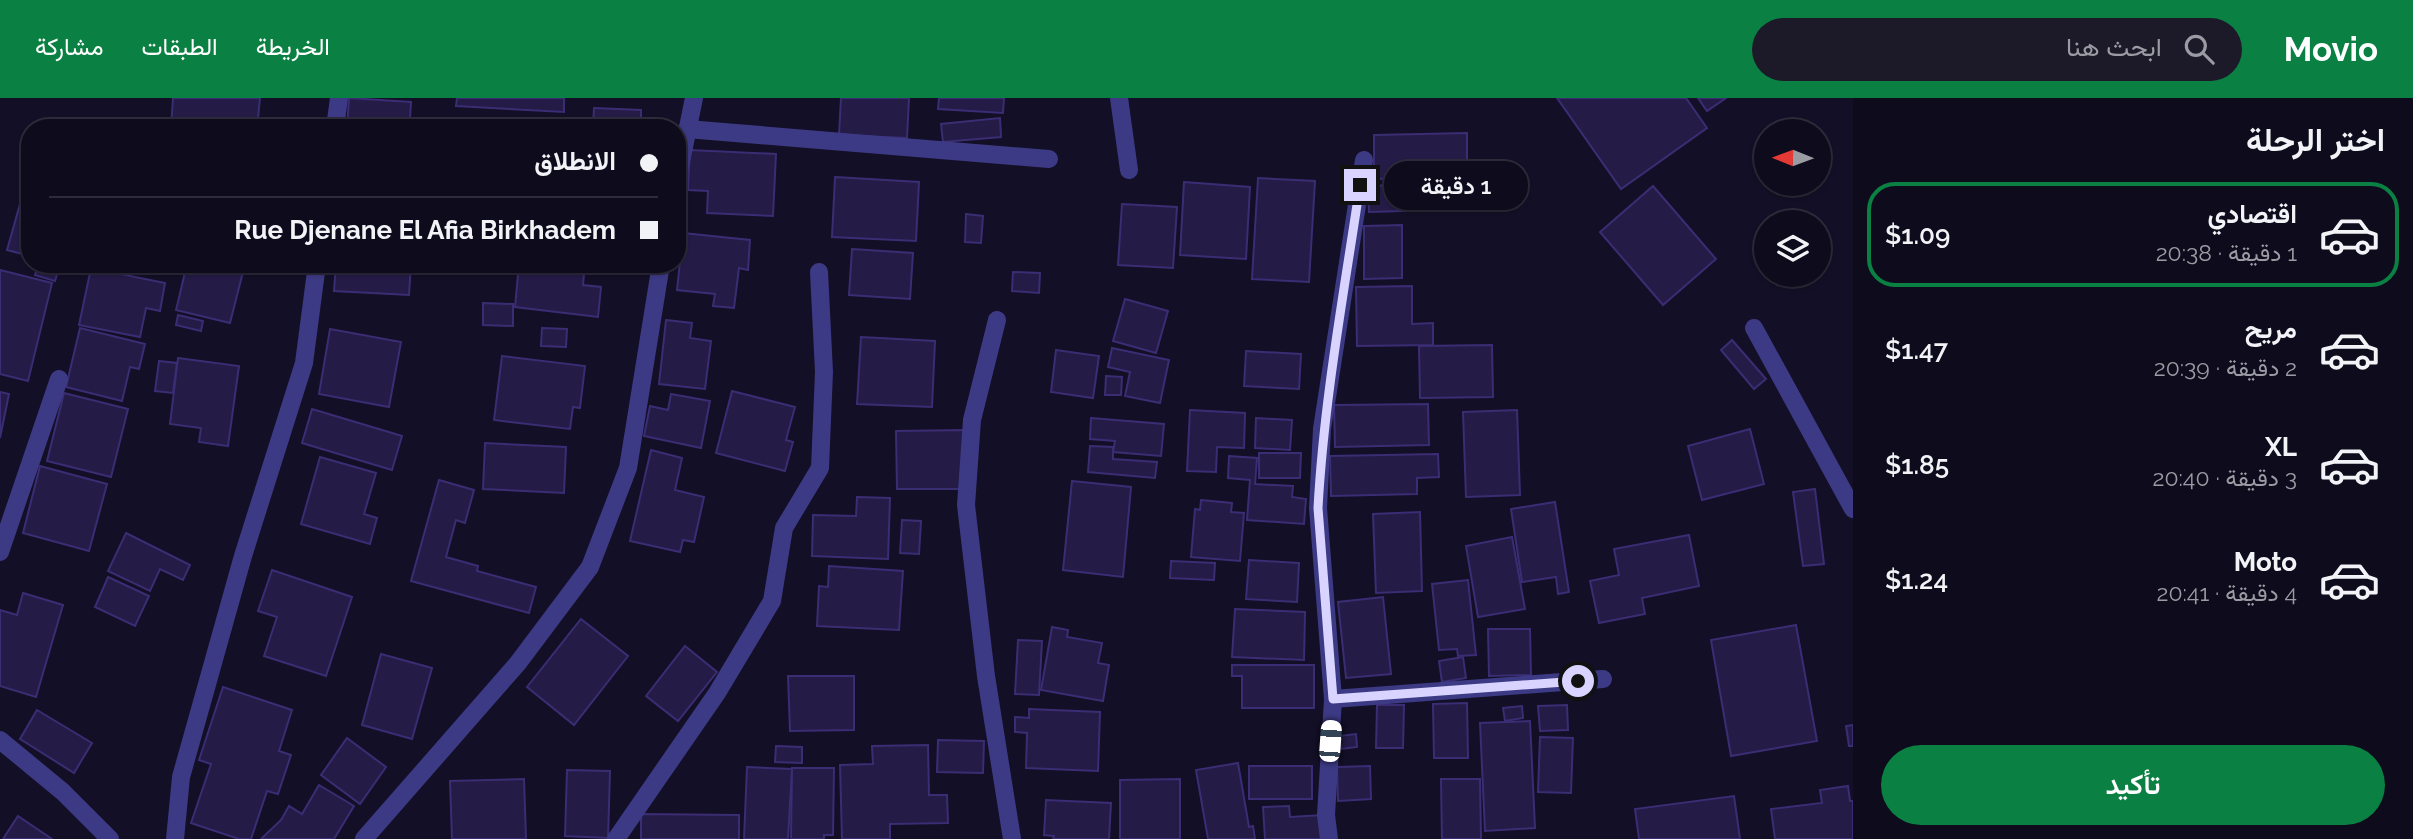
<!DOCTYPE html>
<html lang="ar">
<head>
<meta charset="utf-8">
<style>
  :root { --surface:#0e0b1c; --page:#1c1929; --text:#f1f3f6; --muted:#9b9ba3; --line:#2e2b3b; --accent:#0b8043 }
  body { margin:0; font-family:Raleway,Vazirmatn,sans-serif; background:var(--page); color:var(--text); direction:rtl; height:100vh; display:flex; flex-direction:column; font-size:26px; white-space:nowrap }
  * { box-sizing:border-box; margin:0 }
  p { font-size:23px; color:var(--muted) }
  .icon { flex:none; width:38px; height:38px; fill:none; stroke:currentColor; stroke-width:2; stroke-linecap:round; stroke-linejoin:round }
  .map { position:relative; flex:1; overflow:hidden; direction:ltr }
  .panel { display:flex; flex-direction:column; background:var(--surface); width:560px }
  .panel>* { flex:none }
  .guide { position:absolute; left:21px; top:21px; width:665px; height:154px; border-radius:28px; box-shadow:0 2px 5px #0004,0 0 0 2px var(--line); direction:rtl; display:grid; align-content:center; height:154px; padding:0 28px; background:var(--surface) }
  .needle { width:46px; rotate:271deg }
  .controls { position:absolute; left:1754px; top:21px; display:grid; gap:14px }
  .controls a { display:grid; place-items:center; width:77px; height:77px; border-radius:50%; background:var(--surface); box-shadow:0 2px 5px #0004,0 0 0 2px var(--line); font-size:35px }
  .end { position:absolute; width:32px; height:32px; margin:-16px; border:9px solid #d9d4ff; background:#111; box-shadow:0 0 0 4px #111 }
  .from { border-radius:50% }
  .bubble { position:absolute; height:49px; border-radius:24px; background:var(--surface); box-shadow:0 2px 5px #0004,0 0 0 2px var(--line); font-size:23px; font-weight:600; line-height:49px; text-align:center; direction:rtl }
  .car { position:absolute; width:21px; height:42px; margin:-21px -10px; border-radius:9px; box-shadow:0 0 5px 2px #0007; background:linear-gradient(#fff 24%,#345 0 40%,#fff 0 76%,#345 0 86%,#fff 0) }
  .guide b { display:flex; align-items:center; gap:24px; height:66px; font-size:26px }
  .guide b+b { border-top:2px solid var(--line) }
  .guide i { width:18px; height:18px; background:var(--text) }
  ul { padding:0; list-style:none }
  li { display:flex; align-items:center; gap:21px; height:105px; margin:0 14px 10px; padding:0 14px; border:4px solid transparent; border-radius:28px }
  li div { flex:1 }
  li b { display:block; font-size:26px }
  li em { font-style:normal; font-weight:600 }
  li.current { border-color:var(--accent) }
  li>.icon { width:63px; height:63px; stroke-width:1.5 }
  h2 { padding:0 28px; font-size:32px; line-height:84px }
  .button { display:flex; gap:14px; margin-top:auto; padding:14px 28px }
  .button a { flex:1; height:80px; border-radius:42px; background:var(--accent); color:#fff; font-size:28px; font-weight:600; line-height:80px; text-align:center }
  header { display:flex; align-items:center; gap:42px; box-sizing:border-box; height:98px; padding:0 35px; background:var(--accent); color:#fff }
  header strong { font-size:33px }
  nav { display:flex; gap:38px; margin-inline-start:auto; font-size:24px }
  .search { width:490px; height:63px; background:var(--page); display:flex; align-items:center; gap:18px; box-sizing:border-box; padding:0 24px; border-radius:38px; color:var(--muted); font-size:26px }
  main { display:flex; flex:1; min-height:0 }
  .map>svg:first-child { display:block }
</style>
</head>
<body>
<header>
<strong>Movio</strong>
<div class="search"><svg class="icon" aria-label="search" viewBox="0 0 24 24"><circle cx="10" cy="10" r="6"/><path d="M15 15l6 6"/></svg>ابحث هنا</div>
<nav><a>الخريطة</a><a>الطبقات</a><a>مشاركة</a></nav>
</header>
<main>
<section class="panel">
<h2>اختر الرحلة</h2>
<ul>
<li class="current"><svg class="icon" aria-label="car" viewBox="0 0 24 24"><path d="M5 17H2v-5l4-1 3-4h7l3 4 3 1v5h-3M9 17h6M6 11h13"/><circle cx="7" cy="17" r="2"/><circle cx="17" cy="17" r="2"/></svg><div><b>اقتصادي</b><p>1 دقيقة · 20:38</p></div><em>$1.09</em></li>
<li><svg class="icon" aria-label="car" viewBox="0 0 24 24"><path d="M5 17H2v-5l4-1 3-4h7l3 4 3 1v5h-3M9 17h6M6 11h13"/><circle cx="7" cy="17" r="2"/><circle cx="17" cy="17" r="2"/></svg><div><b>مريح</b><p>2 دقيقة · 20:39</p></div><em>$1.47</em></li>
<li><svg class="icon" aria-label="car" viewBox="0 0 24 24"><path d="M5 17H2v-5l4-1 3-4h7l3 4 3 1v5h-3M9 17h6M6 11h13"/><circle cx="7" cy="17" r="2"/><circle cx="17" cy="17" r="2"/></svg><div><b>XL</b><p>3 دقيقة · 20:40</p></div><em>$1.85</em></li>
<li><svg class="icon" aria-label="car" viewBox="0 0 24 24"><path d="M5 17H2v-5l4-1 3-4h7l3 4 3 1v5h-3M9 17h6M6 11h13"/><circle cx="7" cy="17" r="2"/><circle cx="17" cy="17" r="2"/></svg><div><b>Moto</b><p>4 دقيقة · 20:41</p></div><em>$1.24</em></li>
</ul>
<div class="button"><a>تأكيد</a></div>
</section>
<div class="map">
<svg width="1853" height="741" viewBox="0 0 1853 741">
  <rect width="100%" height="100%" fill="#130f26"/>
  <g fill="#241b47" stroke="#3b2d73" stroke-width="2">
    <path d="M 173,0 L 260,0 L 257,30 L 171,30 Z"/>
    <path d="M 349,0 L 411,4 L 410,21 L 490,25 L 490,30 L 347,30 Z"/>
    <path d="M 457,0 L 564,0 L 564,14 L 456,8 Z"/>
    <path d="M 841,0 L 909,0 L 907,40 L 839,37 Z"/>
    <path d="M 939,0 L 1004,0 L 1003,15 L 938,11 Z"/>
    <path d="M 1557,0 L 1686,0 L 1707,30 L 1621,91 Z"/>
    <path d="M 1698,0 L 1726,0 L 1707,13 Z"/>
    <path d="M 594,10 L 641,12 L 641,30 L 593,30 Z"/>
    <path d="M 1000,20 L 1001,39 L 943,44 L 941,26 Z"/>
    <path d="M 1467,35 L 1467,65 L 1437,65 L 1437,79 L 1374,81 L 1374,37 Z"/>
    <path d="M 690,52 L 776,56 L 773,118 L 707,115 L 708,93 L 688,92 Z"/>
    <path d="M 29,74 L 30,74 L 30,158 L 7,152 Z"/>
    <path d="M 835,79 L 919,84 L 916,143 L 832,139 Z"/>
    <path d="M 1472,79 L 1473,111 L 1369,114 L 1368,88 L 1422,86 L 1421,80 Z"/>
    <path d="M 1258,80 L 1315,83 L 1309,184 L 1252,181 Z"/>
    <path d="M 1184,84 L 1250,89 L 1246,161 L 1180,157 Z"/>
    <path d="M 1653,88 L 1716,161 L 1663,207 L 1600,134 Z"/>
    <path d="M 1122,106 L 1177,109 L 1173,170 L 1118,167 Z"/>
    <path d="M 966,116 L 983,118 L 981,145 L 965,144 Z"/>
    <path d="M 1402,127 L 1402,180 L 1364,181 L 1364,128 Z"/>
    <path d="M 683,135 L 750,142 L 748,172 L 739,170 L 734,210 L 713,208 L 715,196 L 677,192 Z"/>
    <path d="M 852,151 L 913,155 L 910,201 L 849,197 Z"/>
    <path d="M 38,166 L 60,166 L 55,183 L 35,177 Z"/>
    <path d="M 187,166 L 230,166 L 244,170 L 230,225 L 176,212 Z"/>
    <path d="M 336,166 L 411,166 L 409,197 L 334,193 Z"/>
    <path d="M 519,166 L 585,166 L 583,187 L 601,189 L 598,219 L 515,209 Z"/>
    <path d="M 91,170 L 165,185 L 160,213 L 146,210 L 140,239 L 79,227 Z"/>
    <path d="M 0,172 L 52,185 L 28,283 L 0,276 Z"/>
    <path d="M 1013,174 L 1040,175 L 1039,195 L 1012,193 Z"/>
    <path d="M 1412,188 L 1412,226 L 1433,225 L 1433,247 L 1357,248 L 1356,189 Z"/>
    <path d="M 1125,201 L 1168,213 L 1156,255 L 1113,243 Z"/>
    <path d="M 483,205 L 513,206 L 513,228 L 483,227 Z"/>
    <path d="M 178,217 L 203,223 L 201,233 L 176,227 Z"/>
    <path d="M 666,222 L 692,225 L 690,240 L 711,243 L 705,291 L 659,286 Z"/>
    <path d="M 80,230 L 145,246 L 139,271 L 130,269 L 122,303 L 66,289 Z"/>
    <path d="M 542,230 L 567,231 L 566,249 L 541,248 Z"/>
    <path d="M 330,231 L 401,244 L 389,309 L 319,296 Z"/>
    <path d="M 861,239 L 935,243 L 932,309 L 857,306 Z"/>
    <path d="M 1732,242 L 1766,281 L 1754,291 L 1721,252 Z"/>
    <path d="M 1492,247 L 1493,299 L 1420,300 L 1419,248 Z"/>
    <path d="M 1112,250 L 1169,262 L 1160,305 L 1125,298 L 1130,274 L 1108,269 Z"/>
    <path d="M 1056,252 L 1099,258 L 1093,300 L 1051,294 Z"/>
    <path d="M 1246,253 L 1301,256 L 1299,291 L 1244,288 Z"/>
    <path d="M 502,258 L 585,268 L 580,310 L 573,309 L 570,331 L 494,322 Z"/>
    <path d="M 178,260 L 239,268 L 228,348 L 199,344 L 201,330 L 170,326 Z"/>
    <path d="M 159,263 L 177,265 L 173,295 L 155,293 Z"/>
    <path d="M 1106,278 L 1122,279 L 1121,297 L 1105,297 Z"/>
    <path d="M 732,293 L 795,309 L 786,342 L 793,344 L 785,373 L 716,355 Z"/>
    <path d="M 0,294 L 9,296 L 0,340 Z"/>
    <path d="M 64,295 L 128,311 L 111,379 L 47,363 Z"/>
    <path d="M 671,296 L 710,303 L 701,350 L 644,338 L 650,308 L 668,312 Z"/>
    <path d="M 1428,306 L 1429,347 L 1335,349 L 1334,307 Z"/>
    <path d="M 312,311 L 402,338 L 392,372 L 302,345 Z"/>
    <path d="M 1190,312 L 1245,315 L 1244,350 L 1217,349 L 1216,374 L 1187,373 Z"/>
    <path d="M 1517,312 L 1520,397 L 1466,399 L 1463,314 Z"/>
    <path d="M 1091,320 L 1164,326 L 1161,358 L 1113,354 L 1115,343 L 1090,341 Z"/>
    <path d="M 1256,320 L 1292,322 L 1290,352 L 1255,350 Z"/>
    <path d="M 1750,331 L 1764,386 L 1702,402 L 1688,348 Z"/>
    <path d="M 965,332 L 966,391 L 897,391 L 896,333 Z"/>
    <path d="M 485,345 L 566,349 L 564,395 L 483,391 Z"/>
    <path d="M 1090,348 L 1113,349 L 1113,361 L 1157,364 L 1155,380 L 1088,374 Z"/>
    <path d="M 651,352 L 682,360 L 675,392 L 704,399 L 694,444 L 683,442 L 680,454 L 630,443 Z"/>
    <path d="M 1259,355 L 1301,355 L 1300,380 L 1259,380 Z"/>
    <path d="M 1438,356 L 1439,379 L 1417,380 L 1417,396 L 1331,398 L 1330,358 Z"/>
    <path d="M 1229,358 L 1257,360 L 1255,386 L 1293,388 L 1292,399 L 1306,401 L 1304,426 L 1247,422 L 1250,382 L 1228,380 Z"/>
    <path d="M 320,359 L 376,375 L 364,416 L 377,420 L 370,446 L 301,426 Z"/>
    <path d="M 40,368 L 107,386 L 89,453 L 23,435 Z"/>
    <path d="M 439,382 L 474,392 L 465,425 L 456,422 L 446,459 L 478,468 L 477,473 L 536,489 L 529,515 L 411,483 Z"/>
    <path d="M 1072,383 L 1131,389 L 1123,479 L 1063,472 Z"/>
    <path d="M 1815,391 L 1824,466 L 1803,468 L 1793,394 Z"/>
    <path d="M 857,399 L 890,400 L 888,461 L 812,458 L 813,417 L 856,418 Z"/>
    <path d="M 1201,402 L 1232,405 L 1231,414 L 1244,415 L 1240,463 L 1191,459 L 1195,411 L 1200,412 Z"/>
    <path d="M 1555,404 L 1569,494 L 1558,496 L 1556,479 L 1522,484 L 1511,411 Z"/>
    <path d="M 1420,414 L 1422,493 L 1376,495 L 1373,416 Z"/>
    <path d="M 902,422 L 921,423 L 919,456 L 900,455 Z"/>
    <path d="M 126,435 L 190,467 L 183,482 L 160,471 L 150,493 L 108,473 Z"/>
    <path d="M 1689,437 L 1699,488 L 1642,500 L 1645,516 L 1599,525 L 1590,483 L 1619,477 L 1614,451 Z"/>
    <path d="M 1512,439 L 1525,511 L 1478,519 L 1466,448 Z"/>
    <path d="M 1249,462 L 1299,465 L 1297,504 L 1246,501 Z"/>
    <path d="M 1171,463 L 1215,465 L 1214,482 L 1170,480 Z"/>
    <path d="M 829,468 L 903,473 L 899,532 L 817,528 L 819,488 L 828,489 Z"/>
    <path d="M 272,472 L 352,499 L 326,578 L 264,558 L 277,519 L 258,513 Z"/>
    <path d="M 108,479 L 149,498 L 135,528 L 95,509 Z"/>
    <path d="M 1468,482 L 1476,557 L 1458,558 L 1457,551 L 1439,552 L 1432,486 Z"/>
    <path d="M 23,495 L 63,507 L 36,599 L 0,588 L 0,512 L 17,517 Z"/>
    <path d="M 1383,499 L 1391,576 L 1346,580 L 1338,504 Z"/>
    <path d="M 1235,511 L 1305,514 L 1304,562 L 1232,559 Z"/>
    <path d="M 581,521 L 628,558 L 574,627 L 527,589 Z"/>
    <path d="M 1796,527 L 1817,643 L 1731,658 L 1711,542 Z"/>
    <path d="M 1052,529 L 1068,532 L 1067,539 L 1102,545 L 1098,565 L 1109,567 L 1103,603 L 1041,592 Z"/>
    <path d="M 1488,531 L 1530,531 L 1531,577 L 1489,578 Z"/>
    <path d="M 1018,542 L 1042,543 L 1039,597 L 1015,596 Z"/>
    <path d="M 685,548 L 717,574 L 678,623 L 646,598 Z"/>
    <path d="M 381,556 L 432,570 L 412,641 L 362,627 Z"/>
    <path d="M 1463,559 L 1466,580 L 1442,584 L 1439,563 Z"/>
    <path d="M 1232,567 L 1314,567 L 1314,610 L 1242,610 L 1242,578 L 1232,578 Z"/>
    <path d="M 788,578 L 854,578 L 854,632 L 790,633 Z"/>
    <path d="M 223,589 L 292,612 L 279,653 L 291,657 L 278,696 L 267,693 L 251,741 L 239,741 L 191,725 L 211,666 L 199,662 Z"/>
    <path d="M 1467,605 L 1468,660 L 1434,660 L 1433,606 Z"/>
    <path d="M 1377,607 L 1404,607 L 1403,650 L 1376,650 Z"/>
    <path d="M 1567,607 L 1568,632 L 1540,633 L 1538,608 Z"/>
    <path d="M 1522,608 L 1523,620 L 1505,623 L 1503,610 Z"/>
    <path d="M 1029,611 L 1100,614 L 1098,673 L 1026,670 L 1027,635 L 1015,634 L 1015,619 L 1029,620 Z"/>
    <path d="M 37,612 L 92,645 L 74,675 L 20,641 Z"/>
    <path d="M 1530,623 L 1535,730 L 1485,733 L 1480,625 Z"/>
    <path d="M 1853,627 L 1853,648 L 1849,648 L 1846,628 Z"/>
    <path d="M 1356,636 L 1357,649 L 1341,651 L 1339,638 Z"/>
    <path d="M 1540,639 L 1573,640 L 1571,695 L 1538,694 Z"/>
    <path d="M 347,640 L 386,669 L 360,706 L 321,677 Z"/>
    <path d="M 938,642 L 984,643 L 983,675 L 937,674 Z"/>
    <path d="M 928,647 L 929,697 L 947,697 L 948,725 L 890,726 L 890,741 L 842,741 L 840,667 L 873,666 L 872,648 Z"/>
    <path d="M 776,648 L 802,649 L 802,665 L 775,664 Z"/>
    <path d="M 1238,665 L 1249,729 L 1253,728 L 1255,741 L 1208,741 L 1196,672 Z"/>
    <rect x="1249" y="668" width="63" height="33"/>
    <path d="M 1370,668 L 1371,701 L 1338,703 L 1337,669 Z"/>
    <path d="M 747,669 L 792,671 L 788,741 L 744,741 Z"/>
    <path d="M 792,670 L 834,670 L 833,737 L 824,737 L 824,741 L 791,741 Z"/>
    <path d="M 567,672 L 610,673 L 608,740 L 565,738 Z"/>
    <path d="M 524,681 L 526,741 L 452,741 L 450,683 Z"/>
    <path d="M 1180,681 L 1180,741 L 1120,741 L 1120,682 Z"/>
    <path d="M 1441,681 L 1480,681 L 1481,741 L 1442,741 Z"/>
    <path d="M 319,687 L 354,708 L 334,741 L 261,741 L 281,722 L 289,708 L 302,716 Z"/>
    <path d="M 1848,688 L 1850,703 L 1853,703 L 1853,741 L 1775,741 L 1771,711 L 1822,705 L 1820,692 Z"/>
    <path d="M 1734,698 L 1740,741 L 1639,741 L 1635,711 Z"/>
    <path d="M 1046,702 L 1111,705 L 1109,741 L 1053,741 L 1054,738 L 1044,737 Z"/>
    <path d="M 1289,708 L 1290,719 L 1323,717 L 1324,741 L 1265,741 L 1263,709 Z"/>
    <path d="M 641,716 L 739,717 L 739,741 L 641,741 Z"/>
    <path d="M 18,718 L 52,741 L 3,741 Z"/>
  </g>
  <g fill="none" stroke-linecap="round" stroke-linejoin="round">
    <g stroke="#3d3a85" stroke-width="18">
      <path d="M 1119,0 L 1129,72"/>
      <path d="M 335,30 L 339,0"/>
      <path d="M 687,31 L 1049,61"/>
      <path d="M 677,83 L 694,0"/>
      <path d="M 997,222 L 972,322 L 966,407 L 986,578 L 1012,741"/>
      <path d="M 1754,230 L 1853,411"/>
      <path d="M 0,454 L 59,281"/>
      <path d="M 1333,601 L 1603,581"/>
      <path d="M 0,642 L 63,694 L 110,741"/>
      <path d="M 175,741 L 181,679 L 243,458 L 304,265 L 317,166"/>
      <path d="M 364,741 L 518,565 L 590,469 L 628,370 L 661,166"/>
      <path d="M 616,741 L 717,595 L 772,503 L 784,430 L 820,370 L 824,274 L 819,174"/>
      <path d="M 1329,741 L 1326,717 L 1333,601 L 1318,410 L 1322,331 L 1364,62"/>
    </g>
  </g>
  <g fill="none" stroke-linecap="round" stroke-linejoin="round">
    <path stroke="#d9d4ff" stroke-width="9" d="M 1360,87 C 1344,195 1324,301 1318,410 L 1333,601 L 1578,583"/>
  </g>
</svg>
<div class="controls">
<a><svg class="needle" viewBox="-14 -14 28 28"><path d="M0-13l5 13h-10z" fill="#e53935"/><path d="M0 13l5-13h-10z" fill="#9b9ba3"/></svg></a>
<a><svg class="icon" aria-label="layers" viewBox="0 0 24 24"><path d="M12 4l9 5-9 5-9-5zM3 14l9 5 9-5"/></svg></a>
</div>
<i class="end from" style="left:1578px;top:583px"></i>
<i class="end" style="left:1360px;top:87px"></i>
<div class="bubble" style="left:1384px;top:63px;width:144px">1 دقيقة</div>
<i class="car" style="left:1330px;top:643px;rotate:4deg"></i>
<div class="guide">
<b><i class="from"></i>الانطلاق</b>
<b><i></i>Rue Djenane El Afia Birkhadem</b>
</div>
</div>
</main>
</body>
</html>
